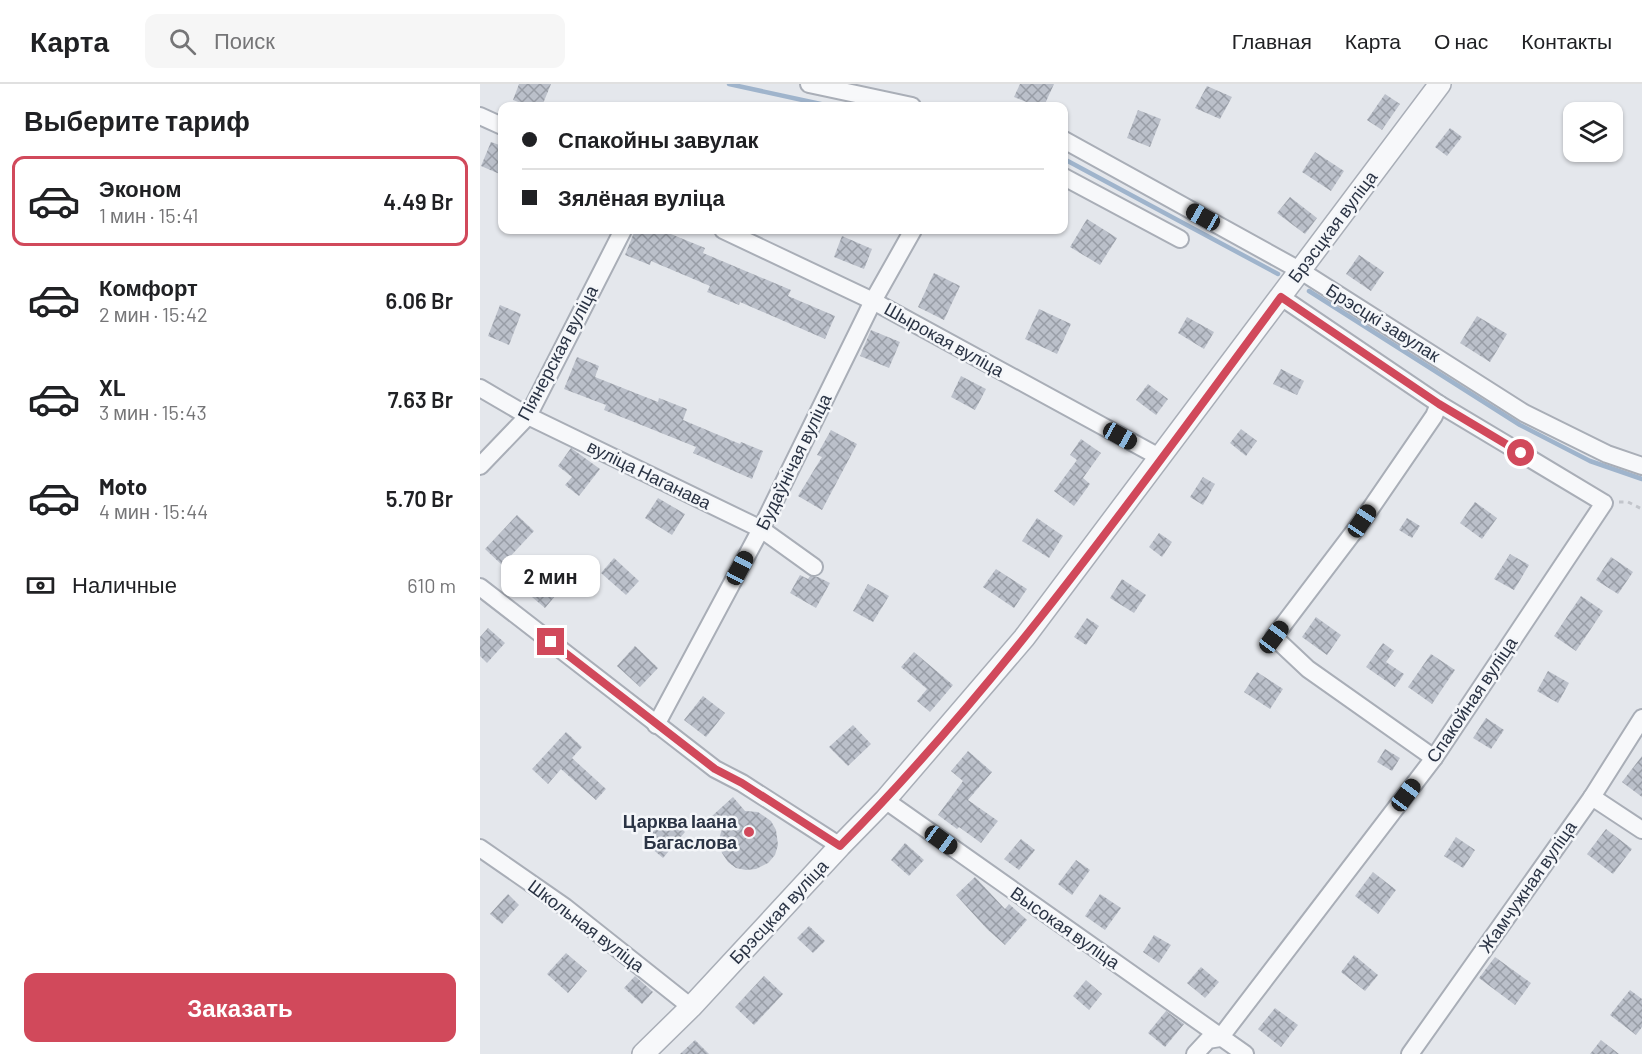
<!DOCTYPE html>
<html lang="ru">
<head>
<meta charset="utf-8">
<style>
  :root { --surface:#fff; --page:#f6f6f6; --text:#202124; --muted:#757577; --line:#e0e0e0; --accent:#d1495b }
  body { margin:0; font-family:Barlow,sans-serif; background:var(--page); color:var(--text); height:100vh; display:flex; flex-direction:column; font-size:22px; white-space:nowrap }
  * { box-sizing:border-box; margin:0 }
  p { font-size:20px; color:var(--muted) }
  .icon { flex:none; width:33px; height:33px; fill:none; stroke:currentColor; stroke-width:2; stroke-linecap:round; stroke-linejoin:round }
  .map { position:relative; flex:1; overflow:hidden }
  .sheet { display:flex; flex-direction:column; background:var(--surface); width:480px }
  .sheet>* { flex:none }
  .top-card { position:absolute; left:18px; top:18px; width:570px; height:132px; border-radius:12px; box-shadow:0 2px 4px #0004; display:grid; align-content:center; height:132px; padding:0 24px; background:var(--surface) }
  .buttons { position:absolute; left:1083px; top:18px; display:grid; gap:12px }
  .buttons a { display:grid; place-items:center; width:60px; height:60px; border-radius:12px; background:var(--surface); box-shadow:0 2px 4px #0004; font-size:30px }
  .end { position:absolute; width:27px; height:27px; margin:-14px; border:8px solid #d1495b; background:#fff; box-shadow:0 0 0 3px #fff }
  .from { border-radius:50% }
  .bubble { position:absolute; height:42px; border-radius:12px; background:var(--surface); box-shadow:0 2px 4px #0004; font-size:20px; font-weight:600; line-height:42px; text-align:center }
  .car { position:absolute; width:18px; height:36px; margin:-18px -9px; border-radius:8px; box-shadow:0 0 4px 2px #0007; background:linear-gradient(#222 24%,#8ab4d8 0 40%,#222 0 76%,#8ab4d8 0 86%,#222 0) }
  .top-card b { display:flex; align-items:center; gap:21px; height:57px; font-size:22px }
  .top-card b+b { border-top:2px solid var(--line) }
  .top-card i { width:15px; height:15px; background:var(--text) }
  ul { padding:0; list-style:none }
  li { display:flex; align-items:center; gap:18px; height:90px; margin:0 12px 9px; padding:0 12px; border:3px solid transparent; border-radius:12px }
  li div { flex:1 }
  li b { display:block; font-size:22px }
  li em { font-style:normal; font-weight:600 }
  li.on { border-color:var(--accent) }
  li>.icon { width:54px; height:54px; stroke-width:1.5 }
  h2 { padding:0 24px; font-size:27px; line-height:72px }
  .pay { display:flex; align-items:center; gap:15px; height:66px; padding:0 24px; font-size:22px }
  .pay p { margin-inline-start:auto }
  .cta { display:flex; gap:12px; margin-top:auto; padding:12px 24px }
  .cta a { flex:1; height:69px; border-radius:12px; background:var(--accent); color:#fff; font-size:24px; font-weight:600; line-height:69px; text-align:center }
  header { display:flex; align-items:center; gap:36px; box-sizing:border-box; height:84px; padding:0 30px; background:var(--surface); border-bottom:2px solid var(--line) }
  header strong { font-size:28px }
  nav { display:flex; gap:33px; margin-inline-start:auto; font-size:21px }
  .search { width:420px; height:54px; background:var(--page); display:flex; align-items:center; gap:15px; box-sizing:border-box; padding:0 21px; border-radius:12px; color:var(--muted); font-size:22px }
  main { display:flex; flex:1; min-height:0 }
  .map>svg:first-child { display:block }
</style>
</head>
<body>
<header>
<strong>Карта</strong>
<div class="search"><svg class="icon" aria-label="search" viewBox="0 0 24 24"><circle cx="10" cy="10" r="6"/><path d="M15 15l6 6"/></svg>Поиск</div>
<nav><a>Главная</a><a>Карта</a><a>О нас</a><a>Контакты</a></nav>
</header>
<main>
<section class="sheet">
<h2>Выберите тариф</h2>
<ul>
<li class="on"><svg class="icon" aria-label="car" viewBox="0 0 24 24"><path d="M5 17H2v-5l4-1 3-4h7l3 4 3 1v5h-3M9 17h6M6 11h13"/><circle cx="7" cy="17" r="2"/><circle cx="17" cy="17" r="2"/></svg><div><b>Эконом</b><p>1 мин · 15:41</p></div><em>4.49 Br</em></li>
<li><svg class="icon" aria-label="car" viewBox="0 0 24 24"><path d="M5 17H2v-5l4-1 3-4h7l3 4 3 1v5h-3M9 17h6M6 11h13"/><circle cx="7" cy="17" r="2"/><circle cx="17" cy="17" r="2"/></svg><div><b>Комфорт</b><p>2 мин · 15:42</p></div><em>6.06 Br</em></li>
<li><svg class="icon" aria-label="car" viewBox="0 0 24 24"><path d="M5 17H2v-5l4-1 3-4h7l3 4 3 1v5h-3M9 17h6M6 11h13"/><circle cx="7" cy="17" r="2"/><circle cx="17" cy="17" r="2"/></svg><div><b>XL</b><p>3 мин · 15:43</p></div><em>7.63 Br</em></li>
<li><svg class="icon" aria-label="car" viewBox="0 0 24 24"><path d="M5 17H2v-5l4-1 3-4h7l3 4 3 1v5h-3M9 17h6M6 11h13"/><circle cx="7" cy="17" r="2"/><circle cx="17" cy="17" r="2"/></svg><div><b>Moto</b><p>4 мин · 15:44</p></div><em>5.70 Br</em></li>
</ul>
<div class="pay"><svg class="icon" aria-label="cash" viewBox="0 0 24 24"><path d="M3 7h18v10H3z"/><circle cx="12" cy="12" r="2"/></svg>Наличные<p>610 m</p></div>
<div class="cta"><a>Заказать</a></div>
</section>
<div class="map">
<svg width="1162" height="970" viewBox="0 0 1162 970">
  <defs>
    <pattern id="building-cross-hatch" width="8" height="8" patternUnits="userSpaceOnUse" patternTransform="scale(1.5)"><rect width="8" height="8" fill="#bbc0ca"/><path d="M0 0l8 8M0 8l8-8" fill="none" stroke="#989da6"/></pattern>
  </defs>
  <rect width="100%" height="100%" fill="#e4e7ec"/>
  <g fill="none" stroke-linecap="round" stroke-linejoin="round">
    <g stroke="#9fb4cc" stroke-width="4.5">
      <path d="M 249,0 L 350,22"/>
      <path d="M 584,75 L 798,190"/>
      <path d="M 829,207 L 1040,341 L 1110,377 L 1162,395"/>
    </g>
  </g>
  <g fill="url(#building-cross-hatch)">
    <path d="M 39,0 L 71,0 L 62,22 L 49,22 L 33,16 Z"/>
    <path d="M 540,0 L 574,0 L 564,22 L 556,22 L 534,13 Z"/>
    <path d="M 727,2 L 752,13 L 740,35 L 715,24 Z"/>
    <path d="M 905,10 L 920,20 L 902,46 L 887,36 Z"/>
    <path d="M 658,26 L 681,35 L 670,63 L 647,54 Z"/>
    <path d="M 970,44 L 982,53 L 967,72 L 955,63 Z"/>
    <path d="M 11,58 L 22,62 L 22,91 L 1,82 Z"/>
    <path d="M 835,68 L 864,87 L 851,107 L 822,88 Z"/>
    <path d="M 810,113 L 837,134 L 825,150 L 797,129 Z"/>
    <path d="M 607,135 L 637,154 L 620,181 L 590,163 Z"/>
    <path d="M 155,146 L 181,146 L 225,164 L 223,169 L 311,206 L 308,212 L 355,232 L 345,255 L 260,218 L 259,221 L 227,208 L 230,202 L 171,177 L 170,181 L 145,171 Z"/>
    <path d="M 362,152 L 392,165 L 384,185 L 354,173 Z"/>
    <path d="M 879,171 L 904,188 L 891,207 L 866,190 Z"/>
    <path d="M 454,189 L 480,202 L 464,236 L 438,223 Z"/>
    <path d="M 20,221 L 41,230 L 29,261 L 8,252 Z"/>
    <path d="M 559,225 L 591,240 L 577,270 L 545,255 Z"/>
    <path d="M 997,232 L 1027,250 L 1010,278 L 980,259 Z"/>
    <path d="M 707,233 L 734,248 L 724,265 L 698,249 Z"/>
    <path d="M 391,246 L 420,258 L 409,284 L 380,272 Z"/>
    <path d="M 97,273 L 119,282 L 115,293 L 178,318 L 179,314 L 207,325 L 203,336 L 260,360 L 261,358 L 283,367 L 272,395 L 213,369 L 216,363 L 124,326 L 126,321 L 84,305 Z"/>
    <path d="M 801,285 L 824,297 L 817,311 L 793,300 Z"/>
    <path d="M 481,292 L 506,305 L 495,326 L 471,313 Z"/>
    <path d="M 668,300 L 688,315 L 676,331 L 656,316 Z"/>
    <path d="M 761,345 L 777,357 L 766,372 L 750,359 Z"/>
    <path d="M 351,346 L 377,360 L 342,426 L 318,412 L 342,373 L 337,371 Z"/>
    <path d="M 601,355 L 621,369 L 603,394 L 610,400 L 594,422 L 574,407 L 597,376 L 590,371 Z"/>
    <path d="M 91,364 L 120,385 L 99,412 L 85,401 L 92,393 L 78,382 Z"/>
    <path d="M 723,393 L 735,400 L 723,421 L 710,413 Z"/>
    <path d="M 178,414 L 205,430 L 192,451 L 165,434 Z"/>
    <path d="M 995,418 L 1017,434 L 1002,455 L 980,439 Z"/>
    <path d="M 37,431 L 54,447 L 22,481 L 5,465 Z"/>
    <path d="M 557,434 L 583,452 L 569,474 L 542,457 Z"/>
    <path d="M 927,434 L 940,442 L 932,454 L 919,446 Z"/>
    <path d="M 679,449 L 692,458 L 682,473 L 669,463 Z"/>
    <path d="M 1030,470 L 1049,481 L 1034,506 L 1014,495 Z"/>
    <path d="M 1131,473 L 1153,488 L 1138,510 L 1116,496 Z"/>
    <path d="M 134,474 L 159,497 L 146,511 L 121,489 Z"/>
    <path d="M 516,485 L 547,505 L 534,524 L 503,503 Z"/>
    <path d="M 62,489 L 81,505 L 65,524 L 46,508 Z"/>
    <path d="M 320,491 L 328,495 L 330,492 L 338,493 L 350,499 L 336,524 L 310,509 Z"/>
    <path d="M 642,495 L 666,511 L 654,529 L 630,514 Z"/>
    <path d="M 388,500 L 409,512 L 393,538 L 373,527 Z"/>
    <path d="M 1101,512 L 1123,527 L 1096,567 L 1074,552 Z"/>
    <path d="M 836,533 L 861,551 L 847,571 L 822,553 Z"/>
    <path d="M 607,534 L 619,542 L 606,561 L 594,553 Z"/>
    <path d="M 8,544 L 25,559 L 7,579 L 0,572 L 0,553 Z"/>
    <path d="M 903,559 L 914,567 L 906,578 L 924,590 L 915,603 L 886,583 Z"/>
    <path d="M 155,562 L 178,584 L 160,603 L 137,582 Z"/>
    <path d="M 434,568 L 473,601 L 450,628 L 437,617 L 447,605 L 421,583 Z"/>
    <path d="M 951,570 L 975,586 L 952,620 L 928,603 Z"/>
    <path d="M 1068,587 L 1089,599 L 1078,619 L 1057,607 Z"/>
    <path d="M 777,588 L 803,605 L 790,625 L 764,608 Z"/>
    <path d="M 223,612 L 245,629 L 226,653 L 204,636 Z"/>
    <path d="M 1006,634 L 1024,646 L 1011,665 L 993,654 Z"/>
    <path d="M 373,641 L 391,660 L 368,682 L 349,663 Z"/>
    <path d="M 86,648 L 102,663 L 92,674 L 126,705 L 116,716 L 81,685 L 68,700 L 52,685 Z"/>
    <path d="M 905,665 L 920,674 L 912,687 L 897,678 Z"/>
    <path d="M 488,667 L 512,688 L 488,716 L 518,737 L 501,759 L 479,743 L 477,745 L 458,731 L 483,697 L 471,687 Z"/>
    <path d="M 1162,672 L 1162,713 L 1142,698 Z"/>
    <path d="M 253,713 L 265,727 L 278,728 L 291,737 L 296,746 L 298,761 L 295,771 L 288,779 L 276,785 L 266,786 L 256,784 L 248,778 L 242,769 L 239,756 L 242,744 L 232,732 Z"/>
    <path d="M 187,732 L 205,748 L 183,774 L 164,758 Z"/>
    <path d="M 1126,745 L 1152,765 L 1133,790 L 1107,770 Z"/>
    <path d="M 976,753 L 995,766 L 983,784 L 964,772 Z"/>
    <path d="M 541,755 L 555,766 L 539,786 L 524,775 Z"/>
    <path d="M 425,759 L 444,776 L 429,792 L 411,776 Z"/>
    <path d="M 596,776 L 610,786 L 592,811 L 578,800 Z"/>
    <path d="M 893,788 L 916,806 L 898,830 L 875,812 Z"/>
    <path d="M 495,793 L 525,825 L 529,820 L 547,836 L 525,861 L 507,845 L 476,811 Z"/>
    <path d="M 28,810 L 39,821 L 22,840 L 10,830 Z"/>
    <path d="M 620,810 L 641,824 L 625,846 L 605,832 Z"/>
    <path d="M 329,842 L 345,857 L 333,869 L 317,854 Z"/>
    <path d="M 674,851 L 691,861 L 679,879 L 663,868 Z"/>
    <path d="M 86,869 L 107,887 L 88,909 L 67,890 Z"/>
    <path d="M 874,871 L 898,891 L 885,907 L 861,888 Z"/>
    <path d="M 1015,873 L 1051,899 L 1035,921 L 999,894 Z"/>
    <path d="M 721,883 L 739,898 L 725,914 L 707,899 Z"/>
    <path d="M 155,892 L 173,908 L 162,920 L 144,904 Z"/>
    <path d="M 284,892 L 303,910 L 274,941 L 255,923 Z"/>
    <path d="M 606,896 L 622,910 L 609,926 L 593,912 Z"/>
    <path d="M 1150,906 L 1162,915 L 1162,943 L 1156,951 L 1130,931 Z"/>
    <path d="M 795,924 L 818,941 L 801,963 L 778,945 Z"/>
    <path d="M 686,927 L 704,940 L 685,963 L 668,949 Z"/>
    <path d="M 215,956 L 229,970 L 200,970 Z"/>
    <path d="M 1121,956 L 1139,970 L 1110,970 Z"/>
  </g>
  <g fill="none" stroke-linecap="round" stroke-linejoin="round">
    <defs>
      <g id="minor">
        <path d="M 329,0 L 432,22"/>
        <path d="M 0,32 L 22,42"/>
        <path d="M 584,56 L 821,187 L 1044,329 L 1127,370 L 1162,382"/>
        <path d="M 584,93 L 700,155"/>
        <path d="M 243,146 L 393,217 L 681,374"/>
        <path d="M 0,304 L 48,332 L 281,445 L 334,483"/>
        <path d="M 0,382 L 48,332 L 143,146"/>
        <path d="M 0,503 L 235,685 L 262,699 L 360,762"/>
        <path d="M 176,641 L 281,445 L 393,217 L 433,146"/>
        <path d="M 954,674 L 828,585 L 794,553 L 882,437 L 954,332 L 959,320"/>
        <path d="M 1112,713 L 1162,746"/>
        <path d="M 405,716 L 765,970"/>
        <path d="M 0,764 L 85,823 L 211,923"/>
        <path d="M 715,970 L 728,956 L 740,954 L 954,674 L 1124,419 L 959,320 L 801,213"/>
        <path d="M 930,970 L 1112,713 L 1162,634"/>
      </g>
      <path id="tertiary" d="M 163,970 L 211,923 L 360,762 L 405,716 L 544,554 L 960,0"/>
    </defs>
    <use href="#minor" stroke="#a9aeb7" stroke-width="20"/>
    <use href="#tertiary" stroke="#a9aeb7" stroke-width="24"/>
    <path stroke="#c2c5cb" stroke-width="3" stroke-dasharray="4.5 4.5" stroke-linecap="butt" d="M 1139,418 L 1148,418 L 1162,425"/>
    <use href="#minor" stroke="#f7f8fa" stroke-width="16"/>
    <use href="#tertiary" stroke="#f7f8fa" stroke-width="21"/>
  </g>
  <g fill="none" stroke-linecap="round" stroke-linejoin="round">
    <path stroke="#d1495b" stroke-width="8" d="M 71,558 L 235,685 L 262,699 L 360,762 C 524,597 663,399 801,213 L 959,320 L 1041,369"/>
  </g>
  <circle fill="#d1495b" stroke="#f4f6f9" stroke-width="2" cx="269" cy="748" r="6"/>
  <g text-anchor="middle" stroke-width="5" stroke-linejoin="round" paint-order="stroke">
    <g font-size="18" fill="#2b3445" stroke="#f4f6f9">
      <text transform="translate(853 143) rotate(-53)" y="6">Брэсцкая вуліца</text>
      <text transform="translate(903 239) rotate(32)" y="6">Брэсцкі завулак</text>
      <text transform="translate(464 256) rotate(29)" y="6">Шырокая вуліца</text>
      <text transform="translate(78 269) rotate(-62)" y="6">Піянерская вуліца</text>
      <text transform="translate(314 378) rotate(-64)" y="6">Будаўнічая вуліца</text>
      <text transform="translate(169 391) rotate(26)" y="6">вуліца Наганава</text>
      <text transform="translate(992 616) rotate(-56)" y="6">Спакойная вуліца</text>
      <text transform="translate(1048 803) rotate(-55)" y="6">Жамчужная вуліца</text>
      <text transform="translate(299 828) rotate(-47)" y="6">Брэсцкая вуліца</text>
      <text transform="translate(106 842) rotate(37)" y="6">Школьная вуліца</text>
      <text transform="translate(585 844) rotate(35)" y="6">Высокая вуліца</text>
    </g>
    <g font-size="18" font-weight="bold" fill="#2b3445" stroke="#f4f6f9" text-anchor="end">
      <text x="257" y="744">Царква Іаана<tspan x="257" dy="21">Багаслова</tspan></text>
    </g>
  </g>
</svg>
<div class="buttons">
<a><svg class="icon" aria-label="layers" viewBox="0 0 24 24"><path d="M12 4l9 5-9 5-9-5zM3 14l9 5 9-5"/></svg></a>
</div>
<i class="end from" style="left:1041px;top:369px"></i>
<i class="end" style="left:71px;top:558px"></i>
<div class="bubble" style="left:21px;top:471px;width:99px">2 мин</div>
<i class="car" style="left:723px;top:133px;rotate:299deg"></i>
<i class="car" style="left:640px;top:352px;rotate:119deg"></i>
<i class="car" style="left:882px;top:437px;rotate:34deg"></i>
<i class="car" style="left:260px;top:484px;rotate:28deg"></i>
<i class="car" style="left:794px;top:553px;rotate:37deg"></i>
<i class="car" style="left:926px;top:711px;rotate:37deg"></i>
<i class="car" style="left:461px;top:756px;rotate:126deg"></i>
<div class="top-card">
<b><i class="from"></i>Спакойны завулак</b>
<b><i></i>Зялёная вуліца</b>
</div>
</div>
</main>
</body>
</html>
